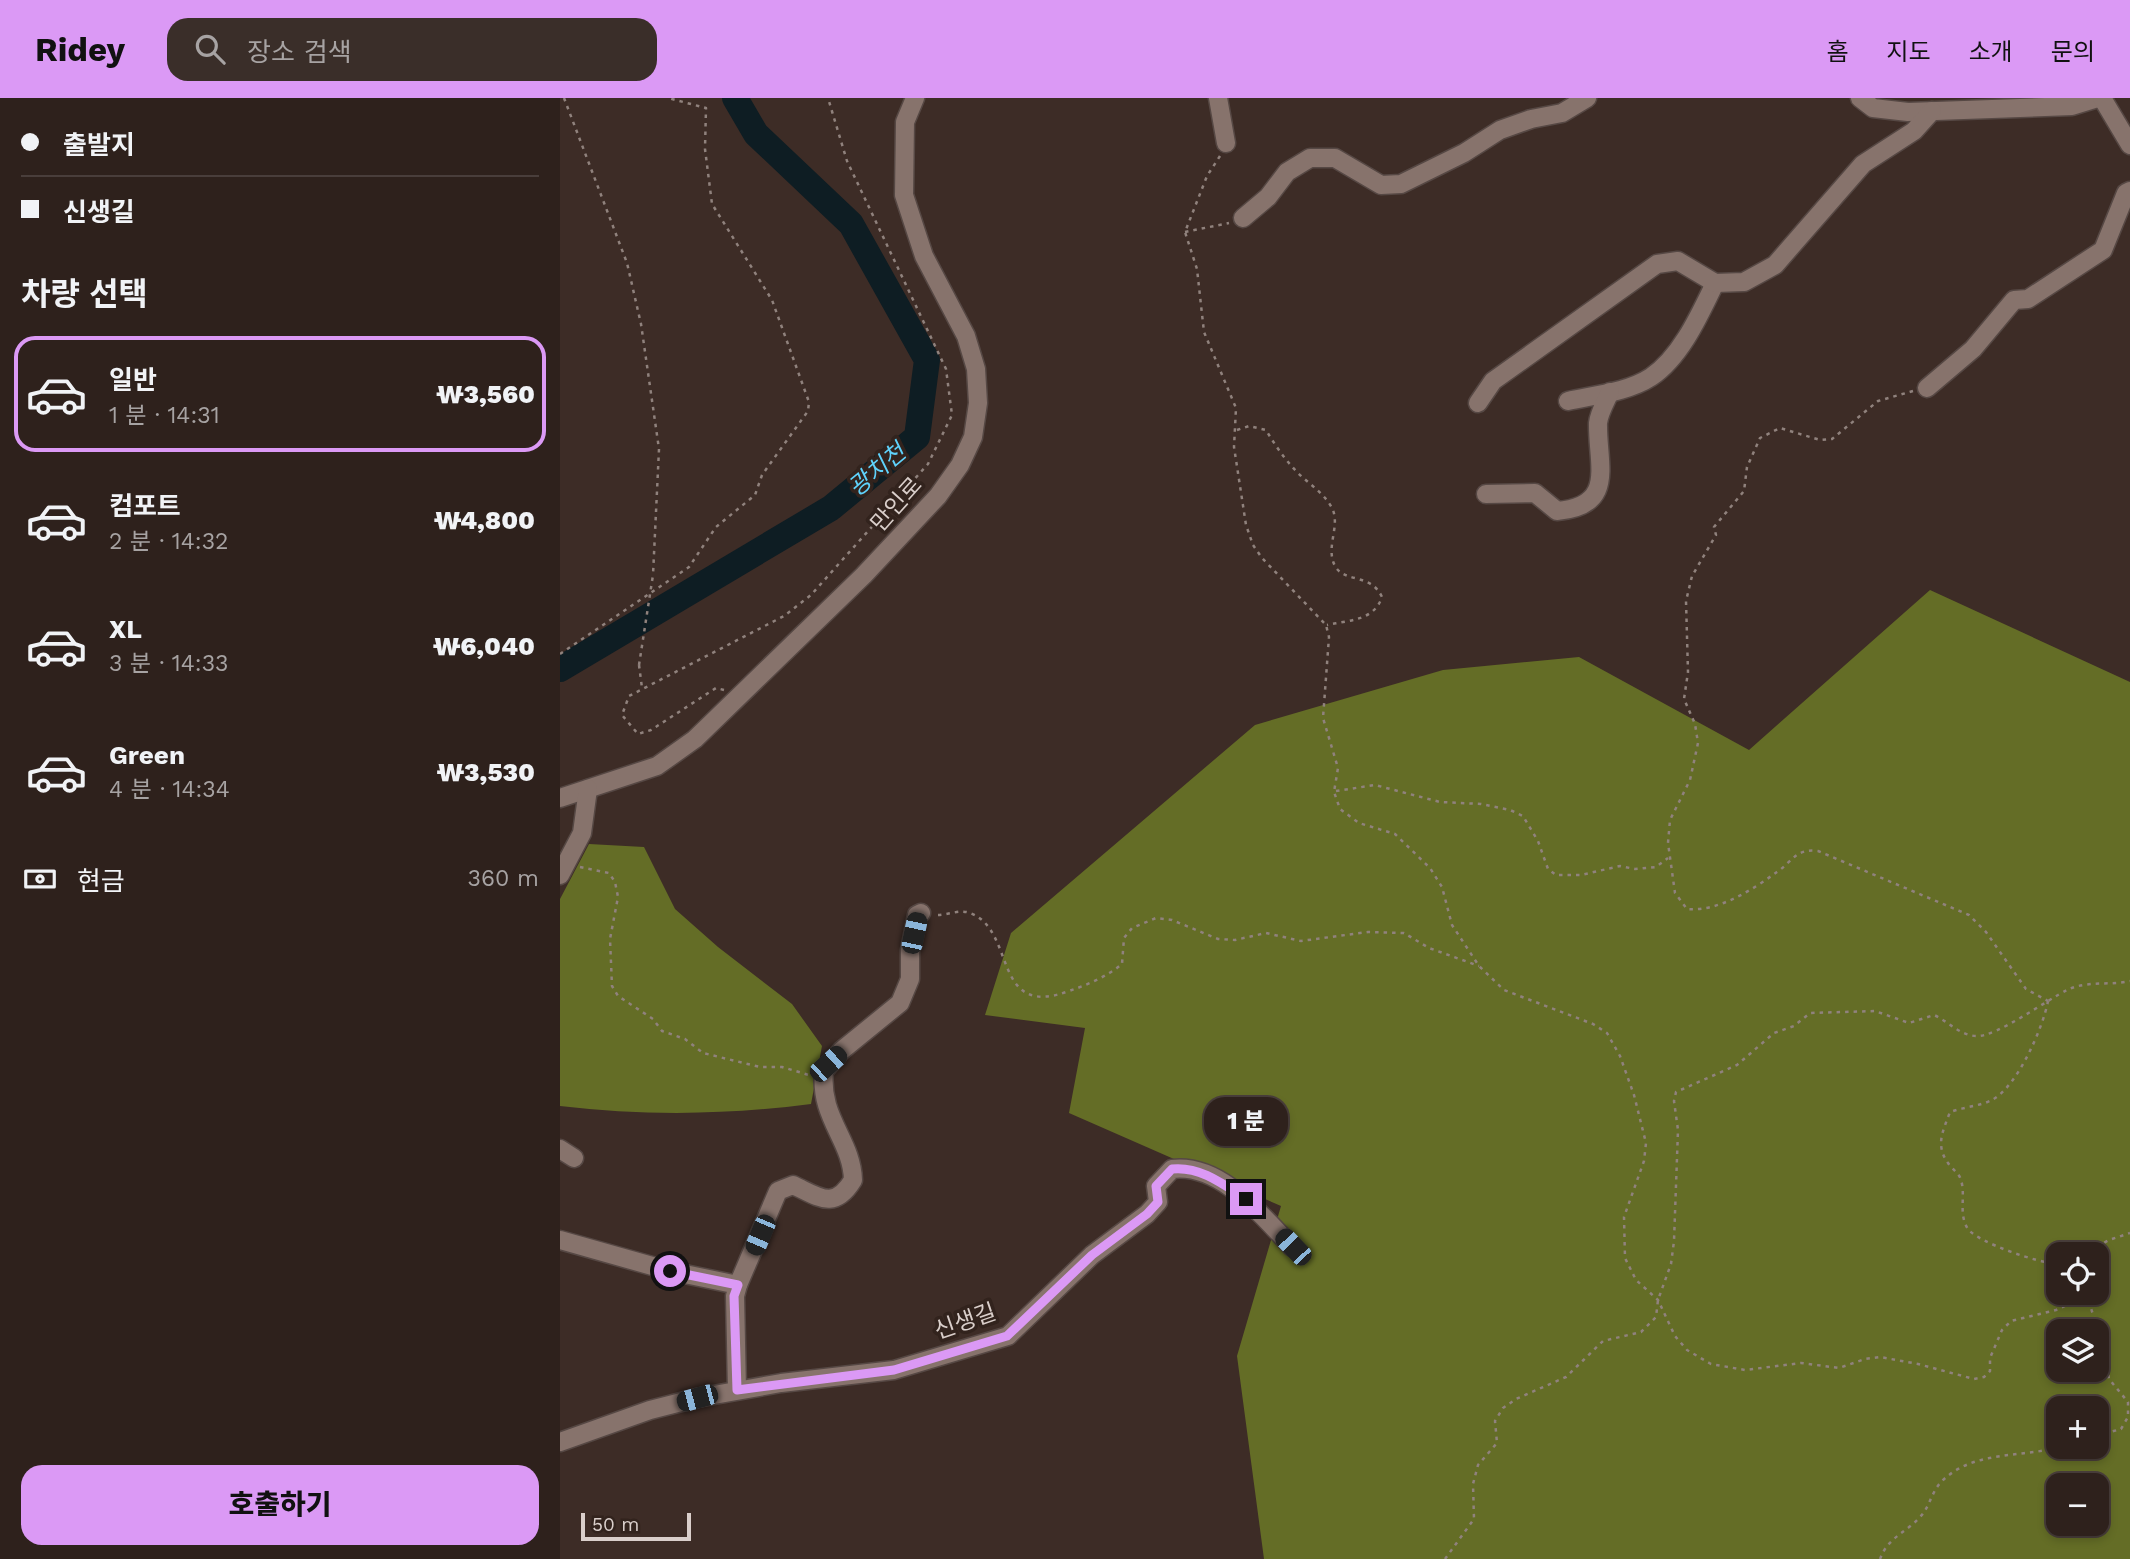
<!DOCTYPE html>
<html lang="ko">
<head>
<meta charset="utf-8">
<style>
  :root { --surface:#2e211c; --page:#3a2e29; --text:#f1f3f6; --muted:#a7a3a3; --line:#493e3b; --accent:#db99f5 }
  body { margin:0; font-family:"Work Sans","Noto Sans KR",sans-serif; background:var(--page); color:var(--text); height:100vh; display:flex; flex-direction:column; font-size:26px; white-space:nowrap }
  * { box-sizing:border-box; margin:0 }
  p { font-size:23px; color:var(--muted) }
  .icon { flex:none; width:38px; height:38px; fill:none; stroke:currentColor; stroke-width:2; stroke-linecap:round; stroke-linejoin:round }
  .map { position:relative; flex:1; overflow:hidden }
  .side { display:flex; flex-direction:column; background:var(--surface); width:560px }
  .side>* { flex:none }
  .guide { display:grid; align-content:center; height:154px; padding:0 21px; background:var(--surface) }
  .buttons { position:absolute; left:1486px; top:1144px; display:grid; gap:14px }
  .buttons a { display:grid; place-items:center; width:63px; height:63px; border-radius:14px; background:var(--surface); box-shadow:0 4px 10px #0003,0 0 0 2px var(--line); font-size:35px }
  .scale { position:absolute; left:21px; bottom:18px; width:110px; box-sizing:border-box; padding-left:7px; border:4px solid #dacfcb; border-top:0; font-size:19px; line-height:24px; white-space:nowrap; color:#dacfcb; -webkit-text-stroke:5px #32231d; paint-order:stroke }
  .end { position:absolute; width:32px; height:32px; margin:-16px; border:9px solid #db99f5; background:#111; box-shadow:0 0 0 4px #111 }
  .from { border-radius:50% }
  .bubble { position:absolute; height:49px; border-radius:21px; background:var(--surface); box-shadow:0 4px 10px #0003,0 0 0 2px var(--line); font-size:23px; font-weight:800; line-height:49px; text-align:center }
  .car { position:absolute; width:21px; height:42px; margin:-21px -10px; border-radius:9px; box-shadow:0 0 5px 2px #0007; background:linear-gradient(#222 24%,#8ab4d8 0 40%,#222 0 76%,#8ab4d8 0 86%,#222 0) }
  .guide b { display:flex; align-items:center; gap:24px; height:66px; font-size:26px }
  .guide b+b { border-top:2px solid var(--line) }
  .guide i { width:18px; height:18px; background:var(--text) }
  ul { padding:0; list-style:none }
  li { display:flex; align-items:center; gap:21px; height:116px; margin:0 14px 10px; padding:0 7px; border:4px solid transparent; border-radius:21px }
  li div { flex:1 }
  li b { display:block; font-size:26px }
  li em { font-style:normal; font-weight:800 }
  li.selected { border-color:var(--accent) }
  li>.icon { width:63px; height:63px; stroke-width:1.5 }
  h2 { padding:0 21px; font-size:32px; line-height:84px }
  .pay { display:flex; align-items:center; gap:18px; height:77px; padding:0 21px; font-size:26px }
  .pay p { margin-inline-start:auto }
  .cta { display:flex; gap:14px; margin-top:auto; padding:14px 21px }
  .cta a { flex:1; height:80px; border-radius:21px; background:var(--accent); color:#111; font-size:28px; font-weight:800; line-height:80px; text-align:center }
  header { display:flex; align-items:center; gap:42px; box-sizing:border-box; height:98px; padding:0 35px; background:var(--accent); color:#111 }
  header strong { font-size:33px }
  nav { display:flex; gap:38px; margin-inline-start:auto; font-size:24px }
  .search { width:490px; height:63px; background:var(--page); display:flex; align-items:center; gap:18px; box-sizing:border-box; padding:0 24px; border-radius:21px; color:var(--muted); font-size:26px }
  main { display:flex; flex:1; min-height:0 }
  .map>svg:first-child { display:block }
</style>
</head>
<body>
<header>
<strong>Ridey</strong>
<div class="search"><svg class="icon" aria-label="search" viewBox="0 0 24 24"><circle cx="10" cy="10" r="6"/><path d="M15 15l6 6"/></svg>장소 검색</div>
<nav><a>홈</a><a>지도</a><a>소개</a><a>문의</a></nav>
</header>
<main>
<section class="side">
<div class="guide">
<b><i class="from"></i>출발지</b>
<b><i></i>신생길</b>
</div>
<h2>차량 선택</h2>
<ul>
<li class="selected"><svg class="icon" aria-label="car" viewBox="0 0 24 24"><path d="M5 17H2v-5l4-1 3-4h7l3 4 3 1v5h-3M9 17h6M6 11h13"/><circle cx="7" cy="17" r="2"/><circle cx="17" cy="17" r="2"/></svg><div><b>일반</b><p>1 분 · 14:31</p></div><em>₩3,560</em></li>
<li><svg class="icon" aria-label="car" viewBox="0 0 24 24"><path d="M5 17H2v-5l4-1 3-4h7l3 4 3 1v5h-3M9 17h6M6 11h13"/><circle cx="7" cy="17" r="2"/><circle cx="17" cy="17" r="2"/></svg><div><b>컴포트</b><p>2 분 · 14:32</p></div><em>₩4,800</em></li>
<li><svg class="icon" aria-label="car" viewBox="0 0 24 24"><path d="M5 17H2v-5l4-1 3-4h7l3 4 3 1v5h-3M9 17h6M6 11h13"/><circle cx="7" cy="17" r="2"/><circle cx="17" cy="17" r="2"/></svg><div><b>XL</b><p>3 분 · 14:33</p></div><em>₩6,040</em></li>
<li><svg class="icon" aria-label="car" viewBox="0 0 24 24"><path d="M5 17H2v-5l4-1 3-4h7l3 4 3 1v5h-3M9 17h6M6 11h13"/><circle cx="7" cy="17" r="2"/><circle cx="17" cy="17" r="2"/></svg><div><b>Green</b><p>4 분 · 14:34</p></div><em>₩3,530</em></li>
</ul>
<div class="pay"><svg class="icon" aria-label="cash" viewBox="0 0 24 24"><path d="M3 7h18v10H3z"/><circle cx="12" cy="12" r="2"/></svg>현금<p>360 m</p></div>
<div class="cta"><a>호출하기</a></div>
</section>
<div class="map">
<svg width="1570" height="1461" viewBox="0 0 1570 1461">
  <rect width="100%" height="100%" fill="#3d2c26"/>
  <g fill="#646d26" fill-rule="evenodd">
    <path d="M 1370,492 L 1570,584 L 1570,1461 L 704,1461 L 677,1258 L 721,1108 L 509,1015 L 525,930 L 425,917 L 451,835 L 695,627 L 883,572 L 1019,559 L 1189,652 ZM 1498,1157 L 1536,1157 L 1536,1195 L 1498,1195 ZM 1498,1234 L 1536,1234 L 1536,1272 L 1498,1272 ZM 1498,1311 L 1536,1311 L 1536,1349 L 1498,1349 ZM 1498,1388 L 1536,1388 L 1536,1426 L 1498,1426 Z"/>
    <path d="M 29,746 L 84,749 L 115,811 L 158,849 L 232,906 L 262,948 L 251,1006 C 167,1017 84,1018 0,1008 L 0,801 Z"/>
  </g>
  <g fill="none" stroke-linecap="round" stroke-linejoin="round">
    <path stroke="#0e1d23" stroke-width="26" d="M 0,571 L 271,410 L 357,339 L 367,262 L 291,126 L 196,36 L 175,0"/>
    <defs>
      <g id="minor">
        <path d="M 658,0 L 666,45"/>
        <path d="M 1300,0 L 1313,10 L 1348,14 L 1512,8 L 1538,0"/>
        <path d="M 1542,0 L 1570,47"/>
        <path d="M 683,120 L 708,99 L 727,74 L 750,60 L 775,60 L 821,87 L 841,86 L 904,55 L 940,32 L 971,21 L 1002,15 L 1027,0"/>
        <path d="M 1367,290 L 1413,251 L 1454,202 L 1468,201 L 1543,152 L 1566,95 L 1570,93"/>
        <path d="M 1008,303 C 1035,297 1068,294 1091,279 C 1121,259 1140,216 1155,185"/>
        <path d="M 918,305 L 933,283 L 1097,166 L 1118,163 L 1155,185 L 1184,184 L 1215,167 L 1303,66 L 1354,33 L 1372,13"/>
        <path d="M 926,396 L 975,395 L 997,413 C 1057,408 1037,366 1038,325 C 1039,315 1046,303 1050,294"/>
        <path d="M 0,700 L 97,668 L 135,641 L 304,477 L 378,398 L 400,367 L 413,339 L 418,305 L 416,271 L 406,238 L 364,158 L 344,97 L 345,24 L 355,0"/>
        <path d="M 0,777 L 22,735 L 28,691"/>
        <path d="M 0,1051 L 14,1060"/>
        <path d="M 0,1142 L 110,1173 L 178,1187"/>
        <path d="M 177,1292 L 175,1198 L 178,1187 L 218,1093 L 233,1087 C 259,1099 274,1113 293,1082 C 292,1042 259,1020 264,973 L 281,953 L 340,905 L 350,881 L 350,852 L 357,817 L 361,815"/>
        <path d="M 0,1344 L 90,1312 L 137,1300 L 221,1285 L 334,1272 L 448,1238 L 532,1157 L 587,1116 L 598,1104 L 596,1088 L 612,1071 C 661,1065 701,1117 732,1149"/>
      </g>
    </defs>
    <use href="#minor" stroke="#564844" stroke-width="21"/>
    <g stroke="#90827d" stroke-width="2.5" stroke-dasharray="3.5 5" stroke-linecap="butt">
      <path d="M 4,0 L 67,165 L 81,226 L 99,351 L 93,477"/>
      <path d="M 660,58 L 647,78 L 625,134 L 637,171 L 644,234 L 676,310 L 674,349 L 686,427 L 693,447 L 702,460 L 766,527 L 769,539 L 763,620 L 778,670 L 774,694 L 780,711 L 799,725 L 835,736 L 870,770 L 882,789 L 892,827 L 919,868 L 944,892 L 1033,926 L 1047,935 L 1060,958 L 1074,997 L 1086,1045 L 1084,1063 L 1064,1119 L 1065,1160 L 1076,1182 L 1098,1202 L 1115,1238 L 1127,1252 L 1151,1266 L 1185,1272 L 1241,1265 L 1279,1270 L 1305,1261 L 1320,1259 L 1358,1266 L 1414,1281 L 1424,1279 L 1430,1273 L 1430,1260 L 1442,1232 L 1451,1223 L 1496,1212 L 1526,1198"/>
      <path d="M 625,134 L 669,125"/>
      <path d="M 1353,293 L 1318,303 L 1272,341 L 1260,342 L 1220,330 L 1200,340 L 1187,369 L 1184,393 L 1154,429 L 1156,437 L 1132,478 L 1126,503 L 1128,574 L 1124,601 L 1135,626 L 1138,645 L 1130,682 L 1110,722 L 1108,745 L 1115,795 L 1127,811 C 1158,814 1192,792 1217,774 C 1233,763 1236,750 1258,753 L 1409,817 L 1426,834 L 1466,891 L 1488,903"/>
      <path d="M 677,332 L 689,328 L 706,332 C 715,347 725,362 738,375 C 749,386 764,395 772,410 C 781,428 765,449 775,468 C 784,485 811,475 822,499 C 814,523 789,522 767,527"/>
      <path d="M 0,556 L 129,469 L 156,429 L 195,397 L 202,377 L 248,313 L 249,304 L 212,202 L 152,106 L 145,51 L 146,10 L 108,0"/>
      <path d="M 79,567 L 82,590"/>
      <path d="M 164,592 L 156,590 L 91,632 L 78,636 L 62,617 L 69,598 L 224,518 L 251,497 L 368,366 L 392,317 L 386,271 L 287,63 L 268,0"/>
      <path d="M 776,693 L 815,687 L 880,704 L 921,706 L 950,712 L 963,718 L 978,743 L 988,771 L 996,777 L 1021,777 L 1060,768 L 1075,771 L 1096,769 L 1108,760"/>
      <path d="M 20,769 L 49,775 L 55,784 L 58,799 L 50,841 L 52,888 L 58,898 L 93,921 L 102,933 L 125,941 L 143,955 L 200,969 L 222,969 L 249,977"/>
      <path d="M 378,817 C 388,817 400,811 410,815 C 457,832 431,922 509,893 C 527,887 548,878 562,866 L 564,840 L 572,830 L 596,820 L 612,822 L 658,841 L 675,842 L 706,835 L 741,843 L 808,834 L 844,835 L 869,850 L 919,868"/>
      <path d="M 1488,903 C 1483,930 1457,989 1432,1002 C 1420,1008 1404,1009 1390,1014 C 1383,1033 1375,1047 1388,1065 C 1392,1071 1399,1075 1401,1082 C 1406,1098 1398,1116 1408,1131 C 1417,1144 1482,1167 1498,1165"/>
      <path d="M 1522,1157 L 1549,1142 L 1570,1135"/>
      <path d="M 1526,1195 L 1542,1244 L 1549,1281 L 1568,1304 L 1568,1319 L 1561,1331 L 1536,1338"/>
      <path d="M 885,1461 L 914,1421 L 913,1386 L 918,1367 L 937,1345 L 935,1323 L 943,1310 L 956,1301 L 1006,1279 L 1043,1243 L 1081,1234 L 1096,1219 L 1098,1202 L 1111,1166 L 1114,1143 L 1118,1032 L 1114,1003 L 1116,994 L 1177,967 L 1214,935 L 1234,928 L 1250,915 L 1315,913 L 1349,925 L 1374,917 C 1388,923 1400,938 1417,938 C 1436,939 1487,902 1507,892 C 1528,882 1549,888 1570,883"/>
      <path d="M 1320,1461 C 1328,1439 1346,1435 1360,1419 C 1370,1409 1371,1394 1382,1383 C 1414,1352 1460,1360 1500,1349"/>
    </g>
    <use href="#minor" stroke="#87736c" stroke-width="18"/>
    <path stroke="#90827d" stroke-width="2.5" stroke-dasharray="3.5 5" stroke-linecap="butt" d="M 79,567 L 93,477"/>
  </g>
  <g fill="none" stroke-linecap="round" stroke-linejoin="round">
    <path stroke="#db99f5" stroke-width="9" d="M 110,1173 L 178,1187 L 174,1198 L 177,1292 L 334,1272 L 447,1238 L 532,1157 L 587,1116 L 598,1104 L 596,1088 L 612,1071 C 640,1068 663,1086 686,1101"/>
  </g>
  <g text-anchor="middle" stroke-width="7" stroke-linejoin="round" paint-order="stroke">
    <g font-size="23" fill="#dacfcb" stroke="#32231d">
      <text transform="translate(336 406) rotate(-48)" y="8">만인로</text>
      <text transform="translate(405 1223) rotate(-19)" y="8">신생길</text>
    </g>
    <g font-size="24" font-style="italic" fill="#5fd2fb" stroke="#32231d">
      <text transform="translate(317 372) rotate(-40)" y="8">광치천</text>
    </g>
  </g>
</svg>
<div class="buttons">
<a><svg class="icon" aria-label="locate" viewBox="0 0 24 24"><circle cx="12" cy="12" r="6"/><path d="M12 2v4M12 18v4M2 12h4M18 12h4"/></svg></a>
<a><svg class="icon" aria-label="layers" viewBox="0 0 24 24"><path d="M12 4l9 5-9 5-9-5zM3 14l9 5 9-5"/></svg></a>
<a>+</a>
<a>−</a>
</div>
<div class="scale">50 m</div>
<i class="end from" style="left:110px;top:1173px"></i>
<i class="end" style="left:686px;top:1101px"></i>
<div class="bubble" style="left:644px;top:999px;width:84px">1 분</div>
<i class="car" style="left:354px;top:835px;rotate:12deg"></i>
<i class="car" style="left:268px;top:966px;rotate:48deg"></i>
<i class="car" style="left:200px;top:1137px;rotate:203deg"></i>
<i class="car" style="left:733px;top:1149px;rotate:316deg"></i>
<i class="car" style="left:137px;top:1300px;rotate:255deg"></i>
</div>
</main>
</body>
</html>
